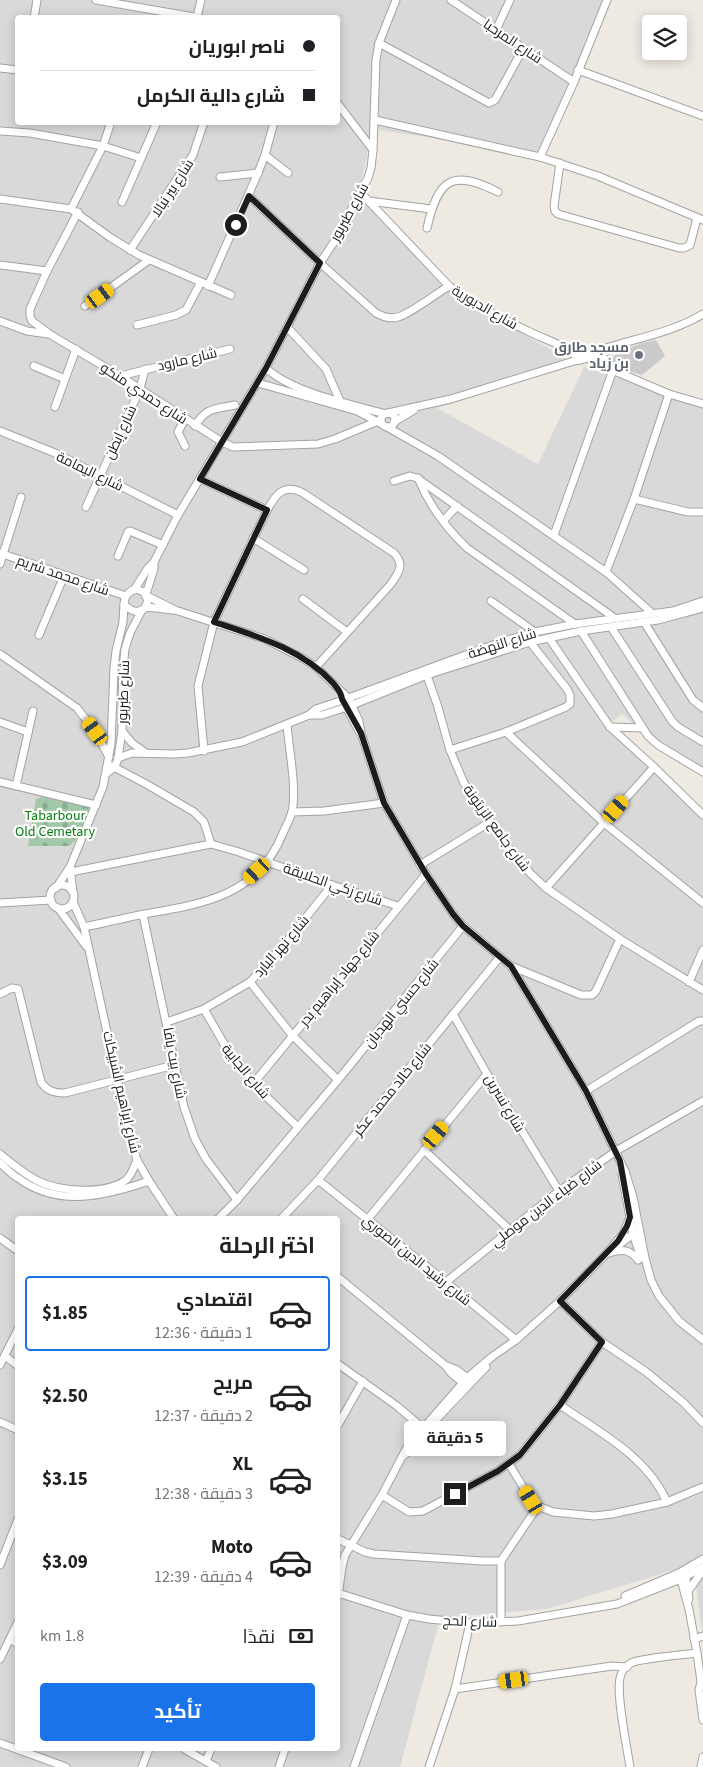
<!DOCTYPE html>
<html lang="ar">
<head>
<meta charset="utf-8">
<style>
  :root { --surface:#fff; --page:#f2f2f2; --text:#202124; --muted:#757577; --line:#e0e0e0; --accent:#1a73e8 }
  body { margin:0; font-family:"Source Sans 3",Cairo,sans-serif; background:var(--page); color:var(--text); direction:rtl; height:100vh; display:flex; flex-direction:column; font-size:19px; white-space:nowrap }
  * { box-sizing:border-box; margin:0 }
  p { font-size:16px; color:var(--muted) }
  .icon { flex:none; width:28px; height:28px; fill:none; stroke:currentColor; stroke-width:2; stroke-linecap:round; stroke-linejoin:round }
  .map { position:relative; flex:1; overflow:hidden; direction:ltr }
  .panel { position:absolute; left:15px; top:1216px; width:325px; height:535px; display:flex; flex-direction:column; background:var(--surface); border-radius:5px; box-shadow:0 2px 12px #0003; direction:rtl }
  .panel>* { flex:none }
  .banner { position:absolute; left:15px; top:15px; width:325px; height:110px; border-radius:5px; box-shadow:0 2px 12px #0003; direction:rtl; display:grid; align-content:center; height:110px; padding:0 25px; background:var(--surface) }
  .tools { position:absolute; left:642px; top:15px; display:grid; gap:10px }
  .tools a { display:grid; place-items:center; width:45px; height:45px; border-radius:5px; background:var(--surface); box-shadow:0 2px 12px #0003; font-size:25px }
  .end { position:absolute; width:22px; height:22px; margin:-11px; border:6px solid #1c1c1c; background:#fff; box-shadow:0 0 0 2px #fff }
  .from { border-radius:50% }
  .bubble { position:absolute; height:35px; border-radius:5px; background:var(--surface); box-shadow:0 2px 12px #0003; font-size:16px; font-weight:700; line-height:35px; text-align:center; direction:rtl }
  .car { position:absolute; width:15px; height:30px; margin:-15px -8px; border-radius:6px; box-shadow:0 0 4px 1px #0007; background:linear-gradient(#f5c518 24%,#345 0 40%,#f5c518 0 76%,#345 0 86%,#f5c518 0) }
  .banner b { display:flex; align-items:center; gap:18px; height:48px; font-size:19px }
  .banner b+b { border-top:1px solid var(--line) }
  .banner i { width:12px; height:12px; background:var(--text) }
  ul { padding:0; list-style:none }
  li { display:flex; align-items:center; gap:15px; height:75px; margin:0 10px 8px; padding:0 15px; border:2px solid transparent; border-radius:5px }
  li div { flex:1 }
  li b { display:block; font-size:19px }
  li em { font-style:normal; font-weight:700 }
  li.current { border-color:var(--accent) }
  li>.icon { width:45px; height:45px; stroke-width:1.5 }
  h2 { padding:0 25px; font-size:22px; line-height:60px }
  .pay { display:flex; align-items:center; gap:12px; height:55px; padding:0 25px; font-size:19px }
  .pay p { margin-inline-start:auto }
  .cta { display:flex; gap:10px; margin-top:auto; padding:10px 25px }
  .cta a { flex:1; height:58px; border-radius:5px; background:var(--accent); color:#fff; font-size:20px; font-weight:700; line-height:58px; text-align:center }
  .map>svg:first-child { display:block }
</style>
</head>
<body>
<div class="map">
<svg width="703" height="1767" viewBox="0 0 703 1767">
  <defs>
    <pattern id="cemetery-stones" width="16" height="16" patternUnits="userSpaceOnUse" patternTransform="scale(1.25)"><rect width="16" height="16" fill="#a1c8a7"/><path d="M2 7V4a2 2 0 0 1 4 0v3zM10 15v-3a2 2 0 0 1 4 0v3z" fill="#8aab8f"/></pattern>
  </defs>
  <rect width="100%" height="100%" fill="#eeeae1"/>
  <path fill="#dad9d9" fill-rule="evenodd" d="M 0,0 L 607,0 L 543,155 L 373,129 L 359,192 L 464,299 L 572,362 L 437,408 L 538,464 L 584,367 L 703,405 L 703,775 L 666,754 L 622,714 L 610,723 L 703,816 L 703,1638 L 693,1564 L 547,1609 L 440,1618 L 400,1767 L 0,1767 ZM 18,18 L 338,18 L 338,122 L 18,122 ZM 18,1219 L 338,1219 L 338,1749 L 18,1749 Z"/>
  <path fill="#cacaca" d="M 656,340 L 665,356 L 642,375 L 614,367 L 611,358 L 621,351 L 642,343 Z"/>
  <path fill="url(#cemetery-stones)" d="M 42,797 L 91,807 L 75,841 L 69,846 L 28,846 L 36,799 Z"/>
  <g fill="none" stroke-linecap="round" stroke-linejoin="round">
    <defs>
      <g id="minor">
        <path d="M 96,0 L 200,18"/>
        <path d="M 451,0 L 574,82"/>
        <path d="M 197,17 L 201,0"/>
        <path d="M 34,18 L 37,0"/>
        <path d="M 496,30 L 510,0"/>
        <path d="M 379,43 L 489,103 L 495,100 L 523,49"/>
        <path d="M 0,68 L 18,70"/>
        <path d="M 578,70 L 703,116"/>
        <path d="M 338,104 L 373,150"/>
        <path d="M 375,120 L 540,157 L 598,176 L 703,220"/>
        <path d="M 0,131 L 30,133 L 103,146 L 141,158"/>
        <path d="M 265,155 L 288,173"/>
        <path d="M 540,157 L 574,82 L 607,0"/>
        <path d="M 560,163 L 554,206 L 555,211 L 558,214 L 679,248 L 684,248 L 690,245 L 697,218"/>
        <path d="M 220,177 L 258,173"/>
        <path d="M 361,193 L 449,286 C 472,303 504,320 530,332 C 546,340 568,346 580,360"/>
        <path d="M 249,196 L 320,263 L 376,313 C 383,317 390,319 398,317 C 410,314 437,293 449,286"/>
        <path d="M 0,199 L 71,209 L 111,238 L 139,255 L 231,295"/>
        <path d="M 369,201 L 431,209"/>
        <path d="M 122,202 L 157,122"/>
        <path d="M 71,209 L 103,146 L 111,122"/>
        <path d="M 78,212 L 47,271 L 30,309 L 30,316 L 32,321 L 51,335 L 120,376 L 222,442 L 233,447 L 318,444 L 335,439 L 378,421"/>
        <path d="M 427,228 C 438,180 451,168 498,192"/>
        <path d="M 130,250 L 193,155 L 204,122"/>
        <path d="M 0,265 L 47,271"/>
        <path d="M 208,286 L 258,173 L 265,155 L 274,122"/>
        <path d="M 85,306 L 149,260"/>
        <path d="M 0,321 L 27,331 L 48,334"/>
        <path d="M 137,325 L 176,315 L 186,310 L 201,282"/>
        <path d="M 287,327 L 326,369 L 340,401"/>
        <path d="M 599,351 L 611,369"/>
        <path d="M 592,355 L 600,365 L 605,367 L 669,394 L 703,404"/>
        <path d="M 579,358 C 619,340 665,337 703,314"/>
        <path d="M 34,366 L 65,379"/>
        <path d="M 266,368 C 293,393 350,404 386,414"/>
        <path d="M 120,376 L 230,349"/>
        <path d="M 258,383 L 357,411 L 380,423"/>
        <path d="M 55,407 L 76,349"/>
        <path d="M 388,413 L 451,399 L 574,361 L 594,357 L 624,343"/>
        <circle cx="388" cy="420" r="7"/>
        <path d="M 394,422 L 414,410"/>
        <path d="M 195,426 C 206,407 216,409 235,405"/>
        <path d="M 387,427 L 438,456 L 606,572 L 653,614"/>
        <path d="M 0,431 L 55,453 L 178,515"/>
        <path d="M 185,446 L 178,432 L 185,419"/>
        <path d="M 418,478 C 429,505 446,528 467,548 L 575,624"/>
        <path d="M 200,479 L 267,510"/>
        <path d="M 394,481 L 410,476 L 417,478 L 616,619"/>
        <path d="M 634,499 L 688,512 L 703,512"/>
        <path d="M 86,507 L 140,389 L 145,369"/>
        <path d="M 443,521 L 457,506"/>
        <path d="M 554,535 L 613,370"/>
        <path d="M 253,538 L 304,570"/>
        <path d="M 0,553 L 126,596"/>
        <path d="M 118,556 L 128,532 L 130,531 L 163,545"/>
        <path d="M 0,564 L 21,497"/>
        <path d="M 606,572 L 634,499 L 669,394"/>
        <path d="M 136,589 L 144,592 L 148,601 L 144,609 C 136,614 131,610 124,605 C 124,597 128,591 136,589 Z"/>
        <path d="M 134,590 L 148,568 L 154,562 L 178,515 L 266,368 L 320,263 L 334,242 L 368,178 L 371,168 L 373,150 L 376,60 L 379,43 L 396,0"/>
        <path d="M 146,594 L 154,569 L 154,562"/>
        <path d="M 147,596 L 175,610 L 265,639 L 304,659 L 316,667 L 348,698 L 359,721 L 361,733 L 384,803 L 426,874 L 453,914 L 463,926 L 511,966 L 586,1091 L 625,1171 L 633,1197 L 645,1258 L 651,1280 L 659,1296 L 679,1321 L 703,1340"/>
        <path d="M 303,599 L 347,632"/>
        <path d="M 491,601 L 535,632"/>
        <path d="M 146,607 L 173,610"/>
        <path d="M 644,622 L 693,700 L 703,708"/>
        <path d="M 611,627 L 672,721 L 678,727 L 703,742"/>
        <path d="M 581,631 L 648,736 L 658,745 L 703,772"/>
        <path d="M 39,635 L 64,576"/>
        <path d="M 549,638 L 610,727 L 654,767 L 703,815"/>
        <path d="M 0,654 L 77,708 L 95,731 L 109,757"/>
        <path d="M 425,670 L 437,704 L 450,750 L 464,783 L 510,850 L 531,874 L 546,888 L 620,939 L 703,990"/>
        <path d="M 345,705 L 359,731"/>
        <path d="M 309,715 L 316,709 L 343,700 L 501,642 L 535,632 L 575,624 L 673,611 L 703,601"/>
        <path d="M 0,722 L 28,732"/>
        <path d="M 610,727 L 642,728"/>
        <path d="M 122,731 L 132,743 L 146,753"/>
        <path d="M 506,732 L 604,823 L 703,903"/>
        <path d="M 450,750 L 506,732 L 566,707 L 570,704 L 570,695 L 567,689 L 530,642"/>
        <path d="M 204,751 L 198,686 L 214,622 L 267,510 C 276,494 284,483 303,493 L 394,553 C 405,565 399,572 391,584 L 316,667"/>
        <path d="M 118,758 L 132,753 L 174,754 L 188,753 L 242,742 L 309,715 L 322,715 L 347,707 L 427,675 L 530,642 L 581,631 L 658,620 L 703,608"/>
        <path d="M 112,766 L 148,785 L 194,812 L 204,822 L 211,844"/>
        <path d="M 107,773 L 115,767 L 118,758 L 122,731 L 123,668 L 125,649 L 130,633 L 142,610"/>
        <path d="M 0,782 L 96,805"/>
        <path d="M 16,786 L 33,711"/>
        <path d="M 292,812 L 324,811 L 384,803"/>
        <path d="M 420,865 L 490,822"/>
        <path d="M 70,868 L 73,892"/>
        <path d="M 71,872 L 211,844 L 239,852 L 332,885 L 398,906"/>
        <circle cx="62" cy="897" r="12"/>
        <path d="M 56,888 L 70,867 L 103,787 L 111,744 L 114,669 L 116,651 L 123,622 L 124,605"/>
        <path d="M 546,888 L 654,767"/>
        <path d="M 73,902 L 84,927 L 128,1128 L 137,1160 L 149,1181 L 174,1219"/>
        <path d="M 0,903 L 51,900"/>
        <path d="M 58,908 L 86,946"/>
        <path d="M 143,915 L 184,1107 L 195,1139 L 206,1159 L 237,1200"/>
        <path d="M 84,927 C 104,923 124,918 144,914 C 203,904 258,896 283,833 C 286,826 290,819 292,812 C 297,788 289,750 287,725"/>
        <path d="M 511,966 L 581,995 L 592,995 L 596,991 L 620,939"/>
        <path d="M 250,982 L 292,1035 L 338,1080"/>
        <path d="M 689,982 L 703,950"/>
        <path d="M 0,994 L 12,988 L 18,989 L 41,1082 C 47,1091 54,1093 65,1093 L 174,1065"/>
        <path d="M 204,1009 L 231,1056 L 253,1084 L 298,1127"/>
        <path d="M 453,1014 L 487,1074 L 559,1191"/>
        <path d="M 167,1022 L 204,1009 L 250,982 L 283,946 L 332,885"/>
        <path d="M 253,1084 L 426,874"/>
        <path d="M 586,1091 L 699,1021 L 703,1021"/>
        <path d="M 424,1150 L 510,1230"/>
        <path d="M 0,1154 C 12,1164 24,1174 38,1181 C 60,1192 105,1195 126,1180 C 132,1175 134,1167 137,1160"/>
        <path d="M 0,1163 C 6,1168 11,1174 18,1178 C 59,1208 105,1196 149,1181"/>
        <path d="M 622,1174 L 633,1234 L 641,1258"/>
        <path d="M 318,1180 L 446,1282 L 516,1340"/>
        <path d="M 218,1219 L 237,1200 L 338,1080 L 463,926"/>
        <path d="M 281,1219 L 318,1180 L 499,958"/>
        <path d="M 367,1220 L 487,1074"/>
        <path d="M 0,1238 L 18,1251"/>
        <path d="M 615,1248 L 633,1234 L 635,1231"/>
        <path d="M 609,1253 C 622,1249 630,1249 638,1260"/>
        <path d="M 338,1277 L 446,1366 L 451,1373 L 467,1386"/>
        <path d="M 446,1282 L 559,1191 L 616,1151 L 703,1101"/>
        <path d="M 560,1301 L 602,1342 L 645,1371 L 684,1403 L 703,1423"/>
        <path d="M 5,1356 L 18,1366"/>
        <path d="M 338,1364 L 397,1406 L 425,1430"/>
        <path d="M 0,1365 L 18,1329"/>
        <path d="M 447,1366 L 457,1370 L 469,1379"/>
        <path d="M 560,1405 C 599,1432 647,1456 667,1502"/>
        <path d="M 0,1422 L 18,1430"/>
        <path d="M 338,1425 L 363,1381"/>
        <path d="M 403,1456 L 411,1450 L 429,1427 L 486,1367"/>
        <path d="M 509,1464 L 531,1500 L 538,1506 L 553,1512 L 594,1516 L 612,1514 L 667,1502 L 703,1487"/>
        <path d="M 382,1495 L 409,1512 L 423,1511 L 498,1471 L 520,1455 L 560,1405 L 602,1342"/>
        <path d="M 338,1539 L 365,1552 L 374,1554 L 483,1561 L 501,1561 L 538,1506"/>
        <path d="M 501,1561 L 501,1622"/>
        <path d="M 0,1565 L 18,1519"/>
        <path d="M 685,1572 L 689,1599"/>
        <path d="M 679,1573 L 689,1609 L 697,1653 L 701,1682 L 699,1690 L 703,1720"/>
        <path d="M 689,1590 L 703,1570"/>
        <path d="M 338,1593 L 407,1615 L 429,1619 L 470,1623 L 518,1621 L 617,1604 L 681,1579 L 703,1567"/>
        <path d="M 338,1596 L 342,1567 L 345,1555 L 382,1495 L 407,1447 L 467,1378 L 493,1356 L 516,1340 L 560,1301 L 607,1253 L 623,1234 L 630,1217"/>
        <path d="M 625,1596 L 679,1573 L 703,1559"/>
        <path d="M 10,1639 L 18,1644"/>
        <path d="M 694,1639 L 703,1636"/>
        <path d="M 0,1659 L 18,1622"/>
        <path d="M 455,1689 L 612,1666 L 627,1667"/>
        <path d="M 0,1743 L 66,1767"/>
        <path d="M 184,1749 L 216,1767"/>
        <path d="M 206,1761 L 211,1749"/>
        <path d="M 142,1767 L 149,1749"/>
        <path d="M 279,1767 L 285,1749"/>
        <path d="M 354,1767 L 407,1615"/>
        <path d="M 429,1767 L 455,1689 L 470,1623"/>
        <path d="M 630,1767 C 627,1747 616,1695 620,1678 C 621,1672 626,1666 631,1663 C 642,1658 683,1655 697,1653"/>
        <path d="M 701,1767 L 703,1757"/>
      </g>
    </defs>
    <use href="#minor" stroke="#a3a3a3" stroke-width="9"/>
    <use href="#minor" stroke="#fff" stroke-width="7"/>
  </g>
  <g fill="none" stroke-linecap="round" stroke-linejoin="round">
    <path stroke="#1c1c1c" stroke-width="6" d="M 236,225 L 249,196 L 320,263 L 266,368 L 200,479 L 267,510 L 214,622 C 256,636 302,649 333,683 C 337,688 341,691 342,699 L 361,733 L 384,803 L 426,874 L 453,914 L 463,926 L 511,966 L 586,1091 L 620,1161 L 630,1217 L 627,1226 L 618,1241 L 560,1301 L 602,1342 L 560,1405 L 520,1455 L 498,1471 L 455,1494"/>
  </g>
  <circle fill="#6b7280" stroke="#fff" stroke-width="2" cx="639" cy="355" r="5"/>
  <g text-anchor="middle" stroke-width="4.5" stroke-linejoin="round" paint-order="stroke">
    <g font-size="14" fill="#1c1c1c" stroke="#fff">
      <text transform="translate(513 41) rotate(34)" y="5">شارع المرحبا</text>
      <text transform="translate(172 188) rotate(-57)" y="5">شارع بير نبالا</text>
      <text transform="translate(349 212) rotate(-61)" y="5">شارع طبربور</text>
      <text transform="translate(485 307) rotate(30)" y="5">شارع الدبورية</text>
      <text transform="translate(187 359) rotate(-13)" y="5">شارع مارود</text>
      <text transform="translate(144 393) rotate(33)" y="5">شارع حمدي منكو</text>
      <text transform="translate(120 432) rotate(-65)" y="5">شارع إبطن</text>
      <text transform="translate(90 471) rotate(26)" y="5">شارع اليمامة</text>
      <text transform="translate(63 575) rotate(19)" y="5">شارع محمد شريم</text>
      <text transform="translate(502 643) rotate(-18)" y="5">شارع النهضة</text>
      <text transform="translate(123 692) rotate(-88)" y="5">شارع طبربور</text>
      <text transform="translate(497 828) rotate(54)" y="5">شارع جامع الزيتونة</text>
      <text transform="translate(333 884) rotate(19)" y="5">شارع زكي الحلايقة</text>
      <text transform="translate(281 946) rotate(-49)" y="5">شارع نهر البارد</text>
      <text transform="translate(339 978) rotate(-51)" y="5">شارع جهاد إبراهيم بدر</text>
      <text transform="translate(401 1003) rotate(-51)" y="5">شارع حسني الهدبان</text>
      <text transform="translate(175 1063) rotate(79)" y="5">شارع بيت يافا</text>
      <text transform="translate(246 1071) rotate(50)" y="5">شارع الجابية</text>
      <text transform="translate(392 1089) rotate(-51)" y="5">شارع خالد محمد عكر</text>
      <text transform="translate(122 1092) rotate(77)" y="5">شارع إبراهيم الشبيكات</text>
      <text transform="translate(505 1103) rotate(59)" y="5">شارع نسرين</text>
      <text transform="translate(546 1203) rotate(-37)" y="5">شارع ضياء الدين موصلي</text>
      <text transform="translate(417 1260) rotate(39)" y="5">شارع رشيد الدين الصوري</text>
      <text transform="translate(470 1621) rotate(2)" y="5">شارع الحج</text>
    </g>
    <g font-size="14" font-weight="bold" fill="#5b616d" stroke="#fff" text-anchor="end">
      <text x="629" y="352">مسجد طارق<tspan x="629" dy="16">بن زياد</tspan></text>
    </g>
    <g font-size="14" fill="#077d10" stroke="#fff">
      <text x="55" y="820">Tabarbour<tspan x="55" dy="16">Old Cemetary</tspan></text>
    </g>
  </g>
</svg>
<div class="tools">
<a><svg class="icon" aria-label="layers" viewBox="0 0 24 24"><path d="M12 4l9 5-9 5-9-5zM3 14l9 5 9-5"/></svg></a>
</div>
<i class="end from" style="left:236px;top:225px"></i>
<i class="end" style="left:455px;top:1494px"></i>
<div class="bubble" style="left:404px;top:1421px;width:102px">5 دقيقة</div>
<i class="car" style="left:100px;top:296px;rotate:54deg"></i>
<i class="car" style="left:95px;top:731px;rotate:324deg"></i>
<i class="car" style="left:616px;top:809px;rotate:41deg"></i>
<i class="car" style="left:257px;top:871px;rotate:228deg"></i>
<i class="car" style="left:436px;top:1135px;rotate:40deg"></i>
<i class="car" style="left:531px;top:1500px;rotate:329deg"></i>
<i class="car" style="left:514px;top:1680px;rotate:262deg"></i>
<div class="banner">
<b><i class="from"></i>ناصر ابوريان</b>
<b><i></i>شارع دالية الكرمل</b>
</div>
<section class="panel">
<h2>اختر الرحلة</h2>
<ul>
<li class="current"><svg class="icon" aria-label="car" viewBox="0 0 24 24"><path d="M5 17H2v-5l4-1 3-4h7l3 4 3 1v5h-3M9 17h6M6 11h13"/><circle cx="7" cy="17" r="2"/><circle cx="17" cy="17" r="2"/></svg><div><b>اقتصادي</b><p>1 دقيقة · 12:36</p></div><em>$1.85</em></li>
<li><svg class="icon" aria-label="car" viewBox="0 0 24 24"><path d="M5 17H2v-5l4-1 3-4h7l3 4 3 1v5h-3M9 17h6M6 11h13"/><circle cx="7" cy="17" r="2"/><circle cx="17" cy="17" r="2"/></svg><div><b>مريح</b><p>2 دقيقة · 12:37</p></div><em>$2.50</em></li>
<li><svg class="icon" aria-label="car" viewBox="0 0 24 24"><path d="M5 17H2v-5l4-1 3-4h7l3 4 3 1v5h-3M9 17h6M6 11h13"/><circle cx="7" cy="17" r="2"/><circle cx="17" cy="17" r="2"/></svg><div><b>XL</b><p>3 دقيقة · 12:38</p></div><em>$3.15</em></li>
<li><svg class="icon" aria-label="car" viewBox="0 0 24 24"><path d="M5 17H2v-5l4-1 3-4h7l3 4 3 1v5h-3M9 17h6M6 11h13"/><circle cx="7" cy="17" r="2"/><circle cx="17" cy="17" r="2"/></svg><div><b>Moto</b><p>4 دقيقة · 12:39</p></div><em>$3.09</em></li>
</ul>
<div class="pay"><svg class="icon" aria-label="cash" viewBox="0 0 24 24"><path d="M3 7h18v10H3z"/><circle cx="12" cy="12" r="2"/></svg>نقدًا<p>1.8 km</p></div>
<div class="cta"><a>تأكيد</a></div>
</section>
</div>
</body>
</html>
